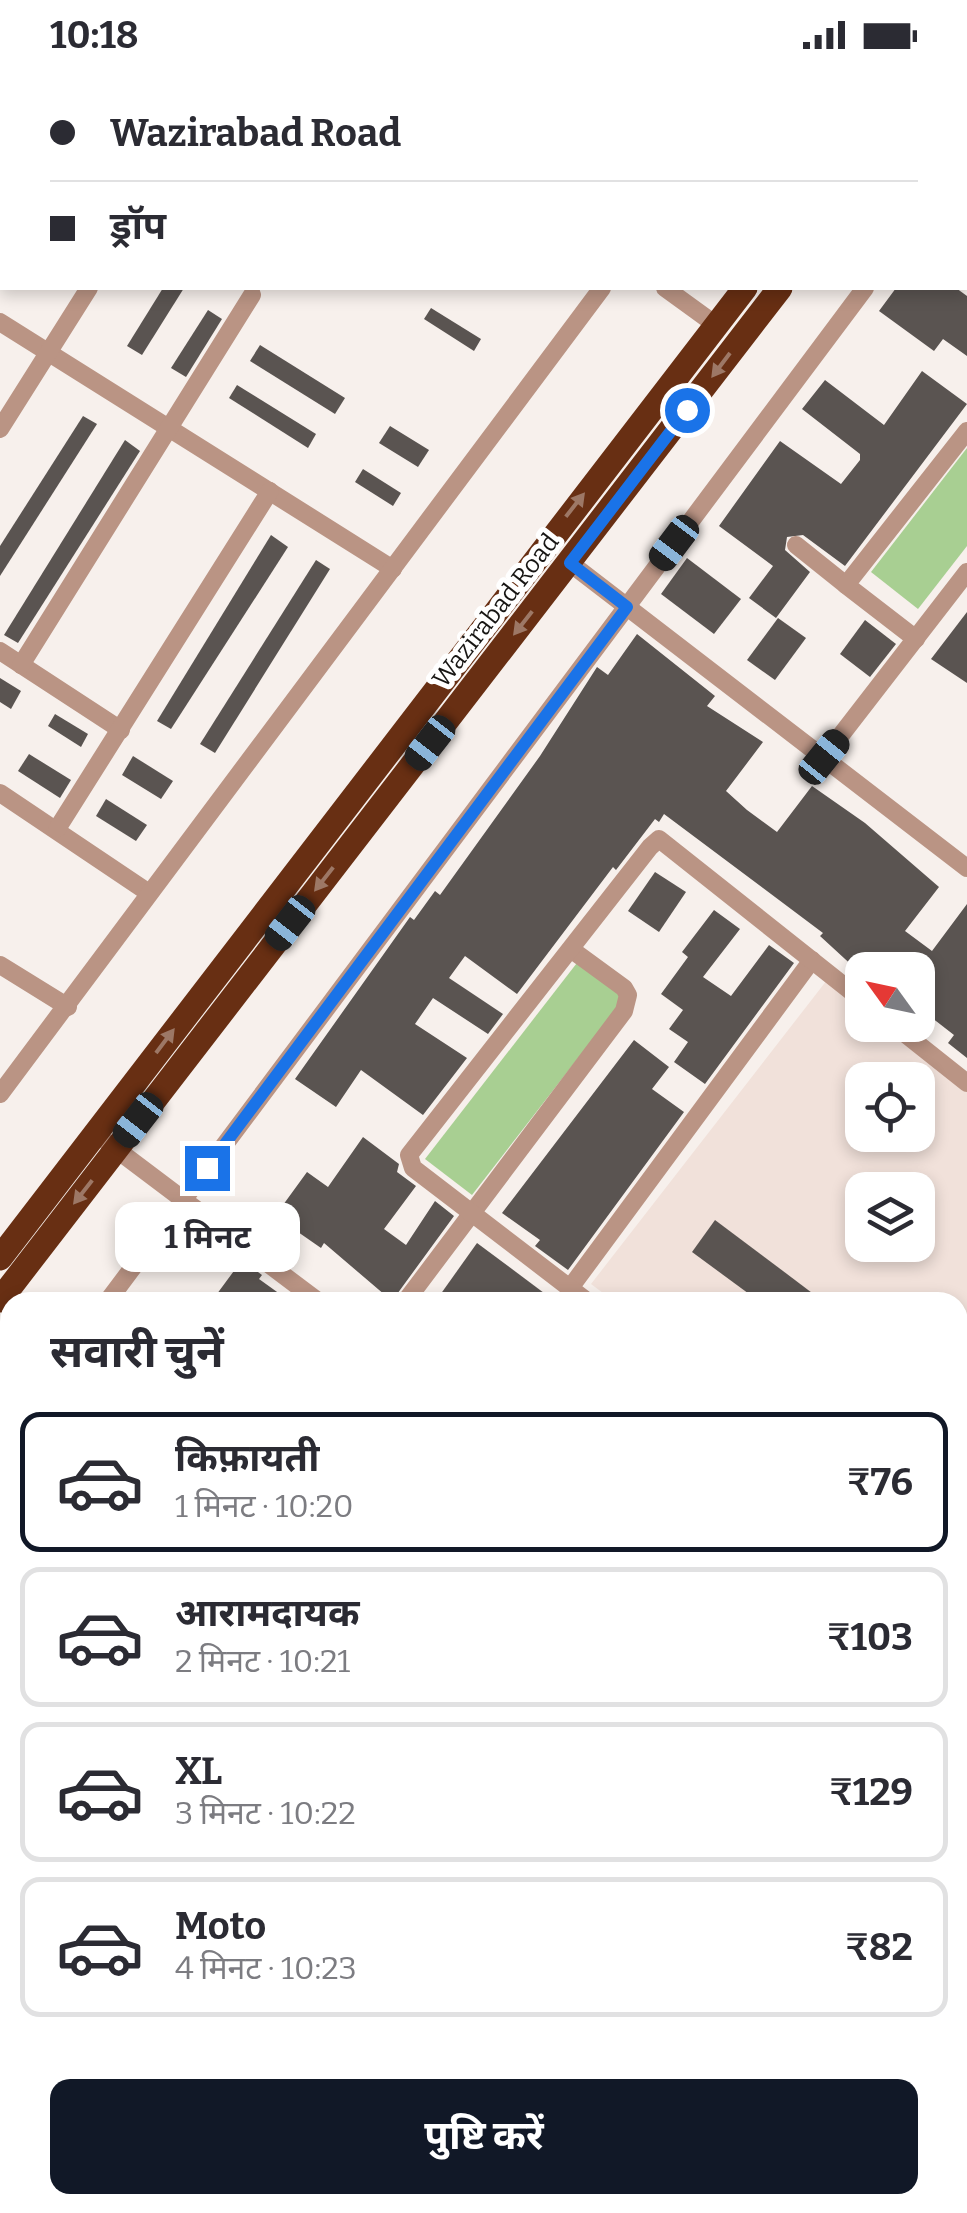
<!DOCTYPE html>
<html lang="hi">
<head>
<meta charset="utf-8">
<style>
  :root { --surface:#fff; --page:#f7f7f7; --text:#2b2b33; --muted:#7c7c81; --line:#e1e1e2; --accent:#111827 }
  body { margin:0; font-family:Bitter,"Noto Sans Devanagari",serif; background:var(--page); color:var(--text); height:100vh; display:flex; flex-direction:column; font-size:38px; white-space:nowrap }
  * { box-sizing:border-box; margin:0 }
  p { font-size:32px; color:var(--muted) }
  .icon { flex:none; width:55px; height:55px; fill:none; stroke:currentColor; stroke-width:2; stroke-linecap:round; stroke-linejoin:round }
  .map { position:relative; flex:1; overflow:hidden }
  .side { position:absolute; left:0px; top:1222px; width:968px; height:922px; display:flex; flex-direction:column; background:var(--surface); border-radius:30px 30px 0 0; box-shadow:0 5px 15px #0003 }
  .side>* { flex:none }
  .guide { position:absolute; left:0px; top:0px; width:968px; height:220px; box-shadow:0 5px 15px #0003; display:grid; align-content:center; height:220px; padding:0 50px; background:var(--surface) }
  .needle { width:65px; rotate:303deg }
  .tools { position:absolute; left:845px; top:882px; display:grid; gap:20px }
  .tools a { display:grid; place-items:center; width:90px; height:90px; border-radius:20px; background:var(--surface); box-shadow:0 5px 15px #0003; font-size:50px }
  .end { position:absolute; width:45px; height:45px; margin:-22px; border:12px solid #1a73e8; background:#fff; box-shadow:0 0 0 5px #fff }
  .from { border-radius:50% }
  .bubble { position:absolute; height:70px; border-radius:20px; background:var(--surface); box-shadow:0 5px 15px #0003; font-size:32px; font-weight:700; line-height:70px; text-align:center }
  .car { position:absolute; width:30px; height:60px; margin:-30px -15px; border-radius:12px; box-shadow:0 0 8px 2px #0007; background:linear-gradient(#222 24%,#8ab4d8 0 40%,#222 0 76%,#8ab4d8 0 86%,#222 0) }
  .guide b { display:flex; align-items:center; gap:35px; height:95px; font-size:38px }
  .guide b+b { border-top:2px solid var(--line) }
  .guide i { width:25px; height:25px; background:var(--text) }
  ul { padding:0; list-style:none }
  li { display:flex; align-items:center; gap:30px; height:140px; margin:0 20px 15px; padding:0 30px; border:5px solid var(--line); border-radius:20px }
  li div { flex:1 }
  li b { display:block; font-size:38px }
  li em { font-style:normal; font-weight:700 }
  li.active { border-color:var(--accent) }
  li>.icon { width:90px; height:90px; stroke-width:1.5 }
  h2 { padding:0 50px; font-size:45px; line-height:120px }
  .action { display:flex; gap:20px; margin-top:auto; padding:20px 50px }
  .action a { flex:1; height:115px; border-radius:20px; background:var(--accent); color:#fff; font-size:40px; font-weight:700; line-height:115px; text-align:center }
  .status { display:flex; justify-content:space-between; align-items:center; height:70px; padding:0 50px; background:var(--surface); direction:ltr }
  .status svg { height:28px; fill:currentColor }
  .map>svg:first-child { display:block }
</style>
</head>
<body>
<div class="status"><b>10:18</b><svg viewBox="0 0 49 12"><path d="M0 12V9h3v3zM5 12V6h3v6zM10 12V3h3v9zM15 12V0h3v12zM26 1h20v11H26zM47 4h2v5h-2z"/></svg></div>
<div class="map">
<svg width="967" height="2143" viewBox="0 0 967 2143">
  <rect width="100%" height="100%" fill="#f7f0ec"/>
  <g fill="#f1e1da" fill-rule="evenodd">
    <path d="M 827,910 L 862,938 L 862,955 L 885,955 L 967,1019 L 967,1257 L 958,1269 L 958,1232 L 615,1232 L 591,1214 ZM 862,1010 L 918,1010 L 918,1065 L 862,1065 ZM 862,1120 L 918,1120 L 918,1175 L 862,1175 Z"/>
    <path d="M 10,1963 L 10,2135 L 92,2135 L 85,2143 L 0,2143 L 0,1977 Z"/>
  </g>
  <g fill="#a8cf92">
    <path d="M 967,378 L 967,476 L 918,539 L 871,502 Z"/>
    <path d="M 580,889 L 627,925 L 472,1125 L 425,1089 Z"/>
    <path d="M 967,1895 L 967,2049 L 958,2040 L 958,1907 Z"/>
  </g>
  <g fill="#5a5451">
    <path d="M 163,218 L 184,218 L 142,285 L 127,276 Z"/>
    <path d="M 896,218 L 956,218 L 967,226 L 967,286 L 943,269 L 934,281 L 879,241 Z"/>
    <path d="M 431,238 L 481,269 L 474,281 L 424,249 Z"/>
    <path d="M 208,240 L 222,249 L 186,307 L 171,298 Z"/>
    <path d="M 260,275 L 345,328 L 335,344 L 250,291 Z"/>
    <path d="M 922,301 L 967,334 L 845,496 L 803,465 L 787,467 L 785,480 L 810,502 L 776,548 L 749,528 L 773,496 L 719,456 L 780,371 L 841,414 L 860,390 L 860,384 L 802,339 L 825,310 L 884,355 Z"/>
    <path d="M 237,315 L 316,364 L 308,378 L 229,328 Z"/>
    <path d="M 83,346 L 97,354 L 0,506 L 0,476 Z"/>
    <path d="M 390,356 L 429,380 L 418,397 L 379,373 Z"/>
    <path d="M 125,370 L 140,381 L 18,573 L 4,565 Z"/>
    <path d="M 363,399 L 401,423 L 393,436 L 355,412 Z"/>
    <path d="M 271,465 L 288,477 L 171,659 L 157,651 Z"/>
    <path d="M 687,488 L 741,529 L 714,564 L 661,524 Z"/>
    <path d="M 316,490 L 330,499 L 215,683 L 200,674 Z"/>
    <path d="M 967,542 L 967,613 L 931,589 Z"/>
    <path d="M 778,548 L 806,568 L 775,610 L 747,590 Z"/>
    <path d="M 865,550 L 896,574 L 870,607 L 840,584 Z"/>
    <path d="M 637,564 L 715,626 L 707,636 L 763,672 L 726,721 L 747,740 L 777,762 L 812,716 L 865,753 L 939,817 L 905,861 L 932,881 L 967,834 L 967,988 L 948,973 L 954,965 L 927,944 L 918,957 L 918,900 L 857,900 L 820,866 L 823,863 L 664,744 L 659,752 L 655,749 L 616,800 L 613,797 L 517,924 L 465,886 L 449,908 L 503,944 L 488,964 L 433,928 L 415,954 L 467,988 L 423,1045 L 361,1000 L 336,1037 L 295,1009 L 410,847 L 414,850 L 435,821 L 440,825 L 540,686 L 597,597 L 608,605 Z"/>
    <path d="M 0,608 L 21,621 L 11,639 L 0,632 Z"/>
    <path d="M 55,644 L 88,664 L 81,677 L 48,656 Z"/>
    <path d="M 29,684 L 71,710 L 60,728 L 18,701 Z"/>
    <path d="M 133,686 L 173,711 L 161,729 L 122,705 Z"/>
    <path d="M 106,729 L 147,755 L 136,771 L 96,746 Z"/>
    <path d="M 655,802 L 686,822 L 659,862 L 628,841 Z"/>
    <path d="M 714,840 L 740,859 L 703,907 L 731,926 L 769,875 L 794,893 L 705,1014 L 674,992 L 688,972 L 669,959 L 683,940 L 661,924 L 688,887 L 682,882 Z"/>
    <path d="M 634,970 L 669,997 L 652,1019 L 684,1042 L 568,1200 L 535,1176 L 540,1170 L 502,1143 Z"/>
    <path d="M 363,1067 L 399,1094 L 397,1102 L 416,1116 L 384,1159 L 406,1175 L 435,1131 L 454,1146 L 392,1231 L 324,1173 L 321,1178 L 275,1146 L 307,1102 L 328,1117 Z"/>
    <path d="M 715,1150 L 787,1204 L 824,1232 L 760,1232 L 692,1182 Z"/>
    <path d="M 477,1173 L 516,1202 L 556,1232 L 435,1232 Z"/>
    <path d="M 242,1190 L 262,1205 L 259,1209 L 291,1232 L 211,1232 Z"/>
  </g>
  <g fill="none" stroke-linecap="round" stroke-linejoin="round">
    <g stroke="#ba9484" stroke-width="18">
      <path d="M 325,0 L 329,2"/>
      <path d="M 62,2 L 63,0"/>
      <path d="M 225,2 L 227,0"/>
      <path d="M 758,2 L 760,0"/>
      <path d="M 965,84 L 967,82"/>
      <path d="M 0,102 L 2,98"/>
      <path d="M 665,218 L 716,255"/>
      <path d="M 0,252 L 393,499"/>
      <path d="M 0,359 L 89,218"/>
      <path d="M 796,475 L 846,515"/>
      <path d="M 570,493 L 967,798"/>
      <path d="M 916,569 L 846,515 L 967,361"/>
      <path d="M 0,581 L 121,660"/>
      <path d="M 21,595 L 252,225"/>
      <path d="M 824,687 L 967,502"/>
      <path d="M 0,723 L 149,823"/>
      <path d="M 57,759 L 270,421"/>
      <path d="M 0,895 L 68,937"/>
      <path d="M 894,955 L 967,1013"/>
      <path d="M 0,1024 L 602,218"/>
      <path d="M 108,1073 L 319,1232"/>
      <path d="M 570,1218 L 812,890"/>
      <path d="M 107,1232 L 865,218"/>
      <path d="M 405,1232 L 624,941 L 628,925 L 624,918 L 572,880"/>
      <path d="M 588,1232 L 413,1098 L 409,1085 L 650,777 L 659,769 L 862,930"/>
      <path d="M 958,1283 L 967,1271"/>
      <path d="M 0,1375 L 10,1362"/>
      <path d="M 958,1586 L 967,1573"/>
      <path d="M 0,1746 L 10,1732"/>
      <path d="M 958,1890 L 967,1878"/>
      <path d="M 0,1934 L 10,1942"/>
      <path d="M 958,2049 L 967,2057"/>
      <path d="M 958,2091 L 967,2079"/>
      <path d="M 257,2135 L 267,2143"/>
      <path d="M 794,2135 L 804,2143"/>
      <path d="M 97,2143 L 103,2135"/>
      <path d="M 535,2143 L 541,2135"/>
      <path d="M 916,2143 L 922,2135"/>
    </g>
    <g stroke="#682f13" stroke-width="25">
      <path d="M 910,2 L 912,0"/>
      <path d="M 945,2 L 947,0"/>
      <path d="M 0,1188 L 745,218"/>
      <path d="M 0,1230 L 780,218"/>
    </g>
  </g>
  <defs><path id="oneway-solid" d="M-6-.8H1V-3.2L6.5 0L1 3.2V.8H-6Z" transform="scale(2.5)"/></defs>
  <g fill="#9d7866">
    <use href="#oneway-solid" transform="translate(721 295) rotate(127)"/>
    <use href="#oneway-solid" transform="translate(575 435) rotate(-52)"/>
    <use href="#oneway-solid" transform="translate(523 553) rotate(128)"/>
    <use href="#oneway-solid" transform="translate(324 809) rotate(128)"/>
    <use href="#oneway-solid" transform="translate(165 971) rotate(-53)"/>
    <use href="#oneway-solid" transform="translate(83 1122) rotate(128)"/>
  </g>
  <g fill="none" stroke-linecap="round" stroke-linejoin="round">
    <path stroke="#1a73e8" stroke-width="12" d="M 207,1098 L 627,537 L 570,493 L 687,340"/>
  </g>
  <g text-anchor="middle" stroke-width="10" stroke-linejoin="round" paint-order="stroke">
    <g font-size="25" fill="#171513" stroke="#fff">
      <text transform="translate(495 540) rotate(-52)" y="9">Wazirabad Road</text>
    </g>
  </g>
</svg>
<div class="tools">
<a><svg class="needle" viewBox="-14 -14 28 28"><path d="M0-13l5 13h-10z" fill="#e53935"/><path d="M0 13l5-13h-10z" fill="#7c7c81"/></svg></a>
<a><svg class="icon" aria-label="locate" viewBox="0 0 24 24"><circle cx="12" cy="12" r="6"/><path d="M12 2v4M12 18v4M2 12h4M18 12h4"/></svg></a>
<a><svg class="icon" aria-label="layers" viewBox="0 0 24 24"><path d="M12 4l9 5-9 5-9-5zM3 14l9 5 9-5"/></svg></a>
</div>
<i class="end from" style="left:687px;top:340px"></i>
<i class="end" style="left:207px;top:1098px"></i>
<div class="bubble" style="left:115px;top:1132px;width:185px">1 मिनट</div>
<i class="car" style="left:674px;top:473px;rotate:217deg"></i>
<i class="car" style="left:430px;top:673px;rotate:218deg"></i>
<i class="car" style="left:824px;top:687px;rotate:39deg"></i>
<i class="car" style="left:290px;top:853px;rotate:218deg"></i>
<i class="car" style="left:138px;top:1050px;rotate:218deg"></i>
<div class="guide">
<b><i class="from"></i>Wazirabad Road</b>
<b><i></i>ड्रॉप</b>
</div>
<section class="side">
<h2>सवारी चुनें</h2>
<ul>
<li class="active"><svg class="icon" aria-label="car" viewBox="0 0 24 24"><path d="M5 17H2v-5l4-1 3-4h7l3 4 3 1v5h-3M9 17h6M6 11h13"/><circle cx="7" cy="17" r="2"/><circle cx="17" cy="17" r="2"/></svg><div><b>किफ़ायती</b><p>1 मिनट · 10:20</p></div><em>₹76</em></li>
<li><svg class="icon" aria-label="car" viewBox="0 0 24 24"><path d="M5 17H2v-5l4-1 3-4h7l3 4 3 1v5h-3M9 17h6M6 11h13"/><circle cx="7" cy="17" r="2"/><circle cx="17" cy="17" r="2"/></svg><div><b>आरामदायक</b><p>2 मिनट · 10:21</p></div><em>₹103</em></li>
<li><svg class="icon" aria-label="car" viewBox="0 0 24 24"><path d="M5 17H2v-5l4-1 3-4h7l3 4 3 1v5h-3M9 17h6M6 11h13"/><circle cx="7" cy="17" r="2"/><circle cx="17" cy="17" r="2"/></svg><div><b>XL</b><p>3 मिनट · 10:22</p></div><em>₹129</em></li>
<li><svg class="icon" aria-label="car" viewBox="0 0 24 24"><path d="M5 17H2v-5l4-1 3-4h7l3 4 3 1v5h-3M9 17h6M6 11h13"/><circle cx="7" cy="17" r="2"/><circle cx="17" cy="17" r="2"/></svg><div><b>Moto</b><p>4 मिनट · 10:23</p></div><em>₹82</em></li>
</ul>
<div class="action"><a>पुष्टि करें</a></div>
</section>
</div>
</body>
</html>
